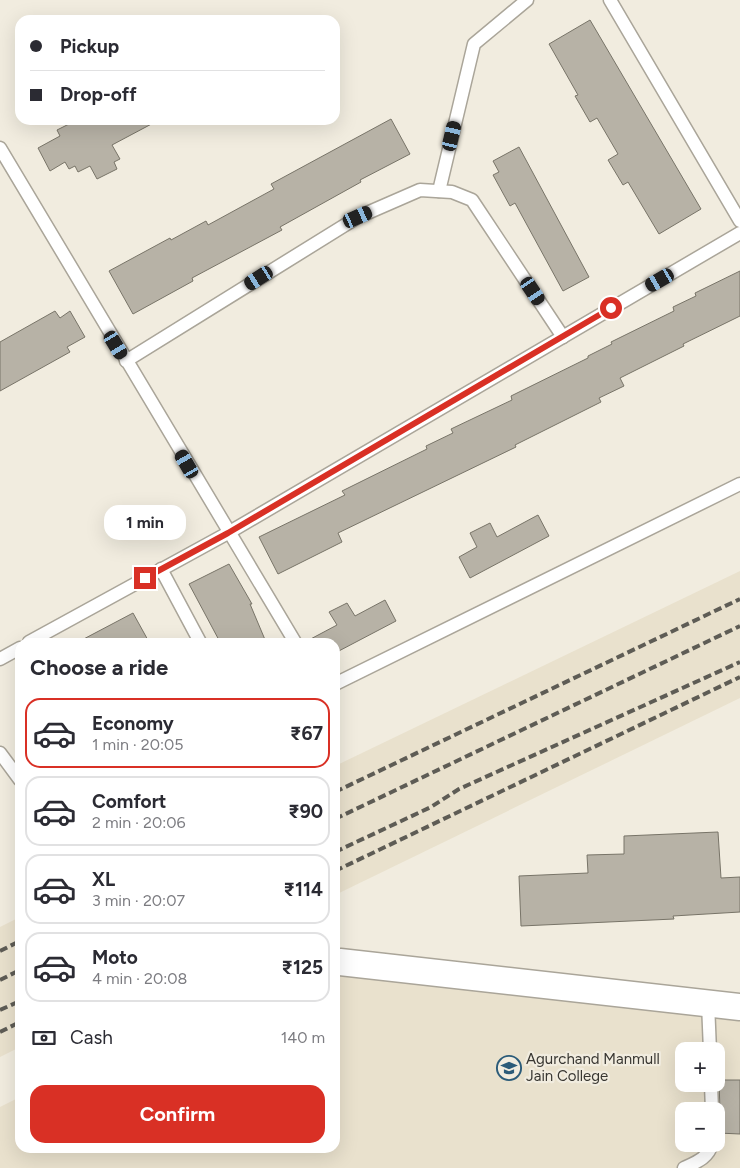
<!DOCTYPE html>
<html lang="en">
<head>
<meta charset="utf-8">
<style>
  :root { --surface:#fff; --page:#f2f2f3; --text:#2b2b33; --muted:#7c7c81; --line:#e1e1e2; --accent:#d93025 }
  body { margin:0; font-family:Figtree,sans-serif; background:var(--page); color:var(--text); height:100vh; display:flex; flex-direction:column; font-size:19px; white-space:nowrap }
  * { box-sizing:border-box; margin:0 }
  p { font-size:16px; color:var(--muted) }
  .icon { flex:none; width:28px; height:28px; fill:none; stroke:currentColor; stroke-width:2; stroke-linecap:round; stroke-linejoin:round }
  .map { position:relative; flex:1; overflow:hidden }
  .sheet { position:absolute; left:15px; top:638px; width:325px; height:515px; display:flex; flex-direction:column; background:var(--surface); border-radius:15px; box-shadow:0 5px 20px #0002 }
  .sheet>* { flex:none }
  .top-card { position:absolute; left:15px; top:15px; width:325px; height:110px; border-radius:15px; box-shadow:0 5px 20px #0002; display:grid; align-content:center; height:110px; padding:0 15px; background:var(--surface) }
  .controls { position:absolute; left:675px; top:1042px; display:grid; gap:10px }
  .controls a { display:grid; place-items:center; width:50px; height:50px; border-radius:10px; background:var(--surface); box-shadow:0 5px 20px #0002; font-size:25px }
  .end { position:absolute; width:22px; height:22px; margin:-11px; border:6px solid #d93025; background:#fff; box-shadow:0 0 0 2px #fff }
  .from { border-radius:50% }
  .bubble { position:absolute; height:35px; border-radius:15px; background:var(--surface); box-shadow:0 5px 20px #0002; font-size:16px; font-weight:700; line-height:35px; text-align:center }
  .car { position:absolute; width:15px; height:30px; margin:-15px -8px; border-radius:6px; box-shadow:0 0 4px 1px #0007; background:linear-gradient(#222 24%,#8ab4d8 0 40%,#222 0 76%,#8ab4d8 0 86%,#222 0) }
  .top-card b { display:flex; align-items:center; gap:18px; height:48px; font-size:19px }
  .top-card b+b { border-top:1px solid var(--line) }
  .top-card i { width:12px; height:12px; background:var(--text) }
  ul { padding:0; list-style:none }
  li { display:flex; align-items:center; gap:15px; height:70px; margin:0 10px 8px; padding:0 5px; border:2px solid var(--line); border-radius:15px }
  li div { flex:1 }
  li b { display:block; font-size:19px }
  li em { font-style:normal; font-weight:700 }
  li.current { border-color:var(--accent) }
  li>.icon { width:45px; height:45px; stroke-width:1.5 }
  h2 { padding:0 15px; font-size:22px; line-height:60px }
  .pay { display:flex; align-items:center; gap:12px; height:55px; padding:0 15px; font-size:19px }
  .pay p { margin-inline-start:auto }
  .cta { display:flex; gap:10px; margin-top:auto; padding:10px 15px }
  .cta a { flex:1; height:58px; border-radius:15px; background:var(--accent); color:#fff; font-size:20px; font-weight:700; line-height:58px; text-align:center }
  .map>svg:first-child { display:block }
</style>
</head>
<body>
<div class="map">
<svg width="740" height="1168" viewBox="0 0 740 1168">
  <rect width="100%" height="100%" fill="#f1ecdf"/>
  <g fill="#e9e1cd" fill-rule="evenodd">
    <path d="M 740,571 L 740,698 L 335,895 L 335,766 Z"/>
    <path d="M 20,917 L 20,1047 L 0,1057 L 0,927 Z"/>
    <path d="M 335,974 L 740,1016 L 740,1168 L 0,1168 L 0,1107 L 20,1097 L 20,1148 L 335,1148 ZM 684,1051 L 716,1051 L 716,1084 L 684,1084 ZM 684,1111 L 716,1111 L 716,1144 L 684,1144 Z"/>
  </g>
  <g fill="#b7b2a6" stroke="#787468">
    <path d="M 590,20 L 701,209 L 659,234 L 628,182 L 623,185 L 608,160 L 618,154 L 597,118 L 590,122 L 575,96 L 578,95 L 549,44 Z"/>
    <path d="M 391,119 L 410,154 L 360,180 L 361,182 L 280,227 L 282,230 L 192,278 L 193,281 L 133,314 L 109,271 L 170,238 L 171,240 L 206,221 L 208,225 L 274,189 L 271,184 Z"/>
    <path d="M 77,120 L 159,120 L 112,145 L 120,159 L 114,162 L 117,169 L 97,179 L 90,166 L 78,172 L 75,166 L 69,169 L 65,162 L 50,171 L 38,148 L 60,136 L 57,130 Z"/>
    <path d="M 519,147 L 589,277 L 563,291 L 515,203 L 510,206 L 493,175 L 499,172 L 493,161 Z"/>
    <path d="M 740,271 L 740,316 L 683,344 L 684,346 L 620,378 L 624,386 L 599,398 L 601,402 L 515,445 L 516,447 L 338,533 L 342,542 L 278,574 L 259,537 L 345,495 L 342,491 L 427,449 L 426,446 L 453,433 L 451,429 L 512,400 L 511,396 L 588,358 L 588,356 L 612,344 L 611,342 L 674,311 L 673,307 L 696,296 L 695,293 Z"/>
    <path d="M 55,311 L 60,318 L 70,311 L 85,337 L 67,347 L 70,352 L 0,391 L 0,342 Z"/>
    <path d="M 538,515 L 549,536 L 470,578 L 459,557 L 477,547 L 470,533 L 490,523 L 497,537 Z"/>
    <path d="M 229,564 L 252,604 L 250,604 L 266,642 L 220,642 L 189,584 Z"/>
    <path d="M 385,600 L 396,621 L 335,653 L 335,642 L 305,642 L 337,625 L 329,612 L 347,603 L 355,616 Z"/>
    <path d="M 133,613 L 149,642 L 78,642 Z"/>
    <path d="M 718,832 L 721,878 L 740,877 L 740,912 L 673,916 L 674,919 L 521,926 L 519,876 L 588,873 L 587,855 L 624,854 L 624,836 Z"/>
    <path d="M 719,1080 L 740,1080 L 740,1134 L 718,1133 L 720,1111 Z"/>
  </g>
  <g fill="none" stroke-linecap="round" stroke-linejoin="round">
    <defs>
      <g id="service">
        <path d="M 610,0 L 740,221"/>
        <path d="M 0,148 L 295,642"/>
        <path d="M 439,191 L 474,44 L 527,0"/>
        <path d="M 126,361 L 358,217 L 420,190 L 452,192 L 472,200 L 563,337"/>
        <path d="M 161,569 L 200,642"/>
        <path d="M 29,642 L 228,533 L 740,233"/>
        <path d="M 0,659 L 20,648"/>
        <path d="M 335,684 L 740,484"/>
        <path d="M 0,753 L 20,780"/>
        <path d="M 708,1003 L 710,1051"/>
        <path d="M 711,1084 L 712,1111"/>
        <path d="M 684,1168 C 697,1162 708,1158 712,1144"/>
      </g>
      <path id="minor" d="M 340,962 L 740,1007"/>
    </defs>
    <use href="#service" stroke="#aaa599" stroke-width="15"/>
    <use href="#minor" stroke="#aaa599" stroke-width="29"/>
    <use href="#service" stroke="#fff" stroke-width="12"/>
    <use href="#minor" stroke="#fff" stroke-width="26"/>
    <g stroke="#5e5c55" stroke-width="4" stroke-dasharray="8 4" stroke-linecap="butt">
      <path d="M 335,792 L 740,599"/>
      <path d="M 335,819 L 740,626"/>
      <path d="M 335,852 L 431,807 L 459,789 L 740,662"/>
      <path d="M 335,871 L 740,677"/>
      <path d="M 0,951 L 20,941"/>
      <path d="M 0,980 L 20,970"/>
      <path d="M 0,1010 L 20,1001"/>
      <path d="M 0,1032 L 20,1022"/>
    </g>
  </g>
  <g fill="none" stroke-linecap="round" stroke-linejoin="round">
    <path stroke="#d93025" stroke-width="6" d="M 145,578 L 228,533 L 611,308"/>
  </g>
  <defs>
    <symbol id="university-ring" viewBox="-11 -11 22 22"><circle r="9.5" fill="#f1ecdf" stroke="#2b5b79" stroke-width="1.5"/><path d="M0-5L7-2L0 1L-7-2ZM-4 1L0 2.5L4 1V4Q0 6-4 4Z" fill="#2b5b79"/></symbol>
  </defs>
  <g fill-rule="evenodd">
    <use href="#university-ring" x="495" y="1054" width="28" height="28"/>
  </g>
  <g text-anchor="middle" stroke-width="4.5" stroke-linejoin="round" paint-order="stroke">
    <g font-size="15" fill="#393732" stroke="#f1ecdf" text-anchor="start">
      <text x="526" y="1064">Agurchand Manmull<tspan x="526" dy="17">Jain College</tspan></text>
    </g>
  </g>
</svg>
<div class="controls">
<a>+</a>
<a>−</a>
</div>
<i class="end from" style="left:611px;top:308px"></i>
<i class="end" style="left:145px;top:578px"></i>
<div class="bubble" style="left:104px;top:505px;width:82px">1 min</div>
<i class="car" style="left:452px;top:136px;rotate:13deg"></i>
<i class="car" style="left:358px;top:217px;rotate:66deg"></i>
<i class="car" style="left:259px;top:278px;rotate:238deg"></i>
<i class="car" style="left:660px;top:280px;rotate:240deg"></i>
<i class="car" style="left:533px;top:291px;rotate:146deg"></i>
<i class="car" style="left:116px;top:345px;rotate:149deg"></i>
<i class="car" style="left:187px;top:464px;rotate:330deg"></i>
<div class="top-card">
<b><i class="from"></i>Pickup</b>
<b><i></i>Drop-off</b>
</div>
<section class="sheet">
<h2>Choose a ride</h2>
<ul>
<li class="current"><svg class="icon" aria-label="car" viewBox="0 0 24 24"><path d="M5 17H2v-5l4-1 3-4h7l3 4 3 1v5h-3M9 17h6M6 11h13"/><circle cx="7" cy="17" r="2"/><circle cx="17" cy="17" r="2"/></svg><div><b>Economy</b><p>1 min · 20:05</p></div><em>₹67</em></li>
<li><svg class="icon" aria-label="car" viewBox="0 0 24 24"><path d="M5 17H2v-5l4-1 3-4h7l3 4 3 1v5h-3M9 17h6M6 11h13"/><circle cx="7" cy="17" r="2"/><circle cx="17" cy="17" r="2"/></svg><div><b>Comfort</b><p>2 min · 20:06</p></div><em>₹90</em></li>
<li><svg class="icon" aria-label="car" viewBox="0 0 24 24"><path d="M5 17H2v-5l4-1 3-4h7l3 4 3 1v5h-3M9 17h6M6 11h13"/><circle cx="7" cy="17" r="2"/><circle cx="17" cy="17" r="2"/></svg><div><b>XL</b><p>3 min · 20:07</p></div><em>₹114</em></li>
<li><svg class="icon" aria-label="car" viewBox="0 0 24 24"><path d="M5 17H2v-5l4-1 3-4h7l3 4 3 1v5h-3M9 17h6M6 11h13"/><circle cx="7" cy="17" r="2"/><circle cx="17" cy="17" r="2"/></svg><div><b>Moto</b><p>4 min · 20:08</p></div><em>₹125</em></li>
</ul>
<div class="pay"><svg class="icon" aria-label="cash" viewBox="0 0 24 24"><path d="M3 7h18v10H3z"/><circle cx="12" cy="12" r="2"/></svg>Cash<p>140 m</p></div>
<div class="cta"><a>Confirm</a></div>
</section>
</div>
</body>
</html>
